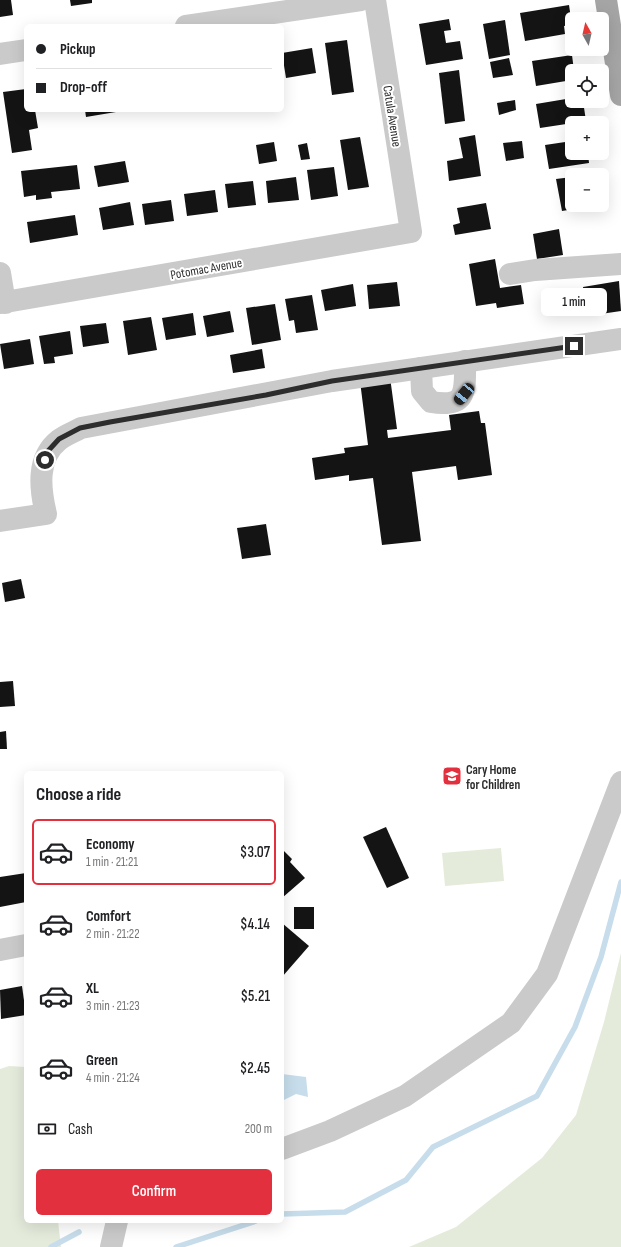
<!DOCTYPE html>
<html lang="en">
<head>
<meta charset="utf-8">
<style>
  :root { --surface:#fff; --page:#f6f6f6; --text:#202124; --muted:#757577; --line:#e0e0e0; --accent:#e3303f }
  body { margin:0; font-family:"Sofia Sans Condensed",sans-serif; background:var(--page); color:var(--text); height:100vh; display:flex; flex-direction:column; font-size:15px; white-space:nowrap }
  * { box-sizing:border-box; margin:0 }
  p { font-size:13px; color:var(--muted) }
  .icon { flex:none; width:22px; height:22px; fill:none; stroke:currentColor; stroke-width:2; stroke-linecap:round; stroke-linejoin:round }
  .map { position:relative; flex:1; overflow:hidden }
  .details { position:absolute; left:24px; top:771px; width:260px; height:452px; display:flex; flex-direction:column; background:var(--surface); border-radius:6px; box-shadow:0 4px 16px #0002 }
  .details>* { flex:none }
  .hud { position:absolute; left:24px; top:24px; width:260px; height:88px; border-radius:6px; box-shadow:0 4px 16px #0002; display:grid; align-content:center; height:88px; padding:0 12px; background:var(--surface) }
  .needle { width:26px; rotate:352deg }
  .controls { position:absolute; left:565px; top:12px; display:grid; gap:8px }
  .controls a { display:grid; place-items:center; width:44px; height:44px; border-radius:6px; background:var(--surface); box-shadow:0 4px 16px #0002; font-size:20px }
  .end { position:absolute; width:18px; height:18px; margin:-9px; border:5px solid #2d2d2d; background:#fff; box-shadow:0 0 0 2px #fff }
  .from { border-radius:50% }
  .bubble { position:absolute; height:28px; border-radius:6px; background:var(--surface); box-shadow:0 4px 16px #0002; font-size:13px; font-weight:600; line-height:28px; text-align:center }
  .car { position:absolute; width:12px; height:24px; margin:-12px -6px; border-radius:5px; box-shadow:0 0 3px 1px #0007; background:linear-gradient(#222 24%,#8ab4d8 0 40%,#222 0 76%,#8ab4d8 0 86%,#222 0) }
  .hud b { display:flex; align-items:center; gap:14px; height:38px; font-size:15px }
  .hud b+b { border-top:1px solid var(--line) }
  .hud i { width:10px; height:10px; background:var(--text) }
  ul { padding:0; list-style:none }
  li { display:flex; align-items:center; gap:12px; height:66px; margin:0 8px 6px; padding:0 4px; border:2px solid transparent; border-radius:6px }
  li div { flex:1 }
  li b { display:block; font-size:15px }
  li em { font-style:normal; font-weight:600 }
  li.active { border-color:var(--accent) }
  li>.icon { width:36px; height:36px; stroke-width:1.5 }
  h2 { padding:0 12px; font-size:18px; line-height:48px }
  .pay { display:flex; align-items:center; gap:10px; height:44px; padding:0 12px; font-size:15px }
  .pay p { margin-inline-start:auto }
  .primary-button { display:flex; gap:8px; margin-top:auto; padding:8px 12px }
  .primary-button a { flex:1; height:46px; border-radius:6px; background:var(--accent); color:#fff; font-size:16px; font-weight:600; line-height:46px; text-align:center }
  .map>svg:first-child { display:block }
</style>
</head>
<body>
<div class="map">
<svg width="621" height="1247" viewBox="0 0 621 1247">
  <rect width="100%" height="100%" fill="#fff"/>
  <g fill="#e4ebdb">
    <path d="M 501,848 L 504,881 L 445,886 L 442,853 Z"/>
    <path d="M 621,953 L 621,1247 L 409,1247 L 456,1227 L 542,1158 L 576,1115 L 604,1022 Z"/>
    <path d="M 9,1066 L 26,1067 L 26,1221 L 58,1221 L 61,1247 L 0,1247 L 0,1069 Z"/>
  </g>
  <path fill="#c7ddeb" d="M 282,1074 L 306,1077 L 308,1097 L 296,1094 L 282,1101 Z"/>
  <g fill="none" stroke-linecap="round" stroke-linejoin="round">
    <g stroke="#c7ddeb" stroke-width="5.5">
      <path d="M 282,1214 L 345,1212 L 406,1180 L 433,1147 L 537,1096 L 575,1027 L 601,957 L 621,882"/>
      <path d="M 51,1247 L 79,1232"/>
      <path d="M 176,1247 L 256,1221"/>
    </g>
  </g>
  <g fill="#141414">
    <path d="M 0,0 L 11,0 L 13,15 L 0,17 Z"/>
    <path d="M 70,0 L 92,0 L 92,3 L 71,6 Z"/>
    <path d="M 569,5 L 572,25 L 564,26 L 565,34 L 525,41 L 520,13 Z"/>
    <path d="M 449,19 L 451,30 L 444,31 L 446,43 L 460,41 L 463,59 L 426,65 L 419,24 Z"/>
    <path d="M 505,20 L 510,55 L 489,59 L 483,24 Z"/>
    <path d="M 347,40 L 354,92 L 332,95 L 325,43 Z"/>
    <path d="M 312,48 L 316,73 L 286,78 L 282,53 Z"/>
    <path d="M 572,55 L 574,71 L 572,71 L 572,80 L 536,86 L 532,61 Z"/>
    <path d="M 509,58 L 513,75 L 493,78 L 490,62 Z"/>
    <path d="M 459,70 L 465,121 L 445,124 L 439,73 Z"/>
    <path d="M 26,89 L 26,110 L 35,110 L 38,128 L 29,130 L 32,150 L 12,153 L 3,92 Z"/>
    <path d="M 572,98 L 572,101 L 583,101 L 586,121 L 540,128 L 536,104 Z"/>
    <path d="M 515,100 L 516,110 L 499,115 L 497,103 Z"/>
    <path d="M 85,110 L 115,110 L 116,112 L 86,117 Z"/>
    <path d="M 475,135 L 481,176 L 449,181 L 447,161 L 463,158 L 459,138 Z"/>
    <path d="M 360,137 L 369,187 L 348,190 L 340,140 Z"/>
    <path d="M 522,141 L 524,158 L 506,161 L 503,143 Z"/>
    <path d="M 572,141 L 572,153 L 588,153 L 589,163 L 549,169 L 545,145 Z"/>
    <path d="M 274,142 L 277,161 L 259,164 L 256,145 Z"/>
    <path d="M 307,143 L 310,159 L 301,160 L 298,145 Z"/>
    <path d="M 125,161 L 129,182 L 98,187 L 94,166 Z"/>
    <path d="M 77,165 L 80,189 L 51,192 L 52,198 L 36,200 L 36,195 L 24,197 L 21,171 Z"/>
    <path d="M 334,167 L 338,196 L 311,200 L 307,170 Z"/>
    <path d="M 296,177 L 299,200 L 268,203 L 266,181 Z"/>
    <path d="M 572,177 L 572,205 L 586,205 L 586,207 L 562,211 L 556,179 Z"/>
    <path d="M 253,181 L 256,205 L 228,208 L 225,184 Z"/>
    <path d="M 215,190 L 218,212 L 187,216 L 184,194 Z"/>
    <path d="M 171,200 L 174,221 L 145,225 L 142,204 Z"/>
    <path d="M 130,202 L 134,225 L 103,230 L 99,208 Z"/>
    <path d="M 486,203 L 491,229 L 455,235 L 453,225 L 460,223 L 457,208 Z"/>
    <path d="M 75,215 L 78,235 L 30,243 L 27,222 Z"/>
    <path d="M 559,229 L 563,255 L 537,259 L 533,234 Z"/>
    <path d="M 495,259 L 500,288 L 521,285 L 524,304 L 497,308 L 496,303 L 476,306 L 469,264 Z"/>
    <path d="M 619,281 L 621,311 L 587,316 L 583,287 Z"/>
    <path d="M 397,282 L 400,306 L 369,309 L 367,285 Z"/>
    <path d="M 353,284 L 356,306 L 325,311 L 321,290 Z"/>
    <path d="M 312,295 L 318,330 L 296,333 L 294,320 L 289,321 L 285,299 Z"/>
    <path d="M 275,304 L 281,340 L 252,345 L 246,308 Z"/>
    <path d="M 230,311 L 234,332 L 207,337 L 203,316 Z"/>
    <path d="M 193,313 L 196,335 L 166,340 L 162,318 Z"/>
    <path d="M 151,317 L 157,350 L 128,355 L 123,321 Z"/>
    <path d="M 106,323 L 109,343 L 83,347 L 80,326 Z"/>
    <path d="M 70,331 L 73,354 L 54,357 L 55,363 L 44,364 L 39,336 Z"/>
    <path d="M 30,339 L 34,364 L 4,369 L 0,344 Z"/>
    <path d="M 262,349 L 265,368 L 233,373 L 230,355 Z"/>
    <path d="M 390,377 L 397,429 L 387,430 L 388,438 L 451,430 L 449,415 L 479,411 L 481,423 L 485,423 L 492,475 L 458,480 L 456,466 L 412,472 L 421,541 L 382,545 L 373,478 L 349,481 L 349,475 L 315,480 L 312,458 L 345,453 L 344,448 L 368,445 L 360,381 Z"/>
    <path d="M 266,524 L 271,555 L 242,559 L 237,528 Z"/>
    <path d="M 21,579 L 25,598 L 5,602 L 2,583 Z"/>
    <path d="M 13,681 L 15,706 L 0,707 L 0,682 Z"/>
    <path d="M 6,731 L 7,749 L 0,749 L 0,732 Z"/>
    <path d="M 386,827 L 409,878 L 387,888 L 363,837 Z"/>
    <path d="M 282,849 L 292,859 L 290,862 L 305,878 L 282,898 Z"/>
    <path d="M 26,873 L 26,902 L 0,907 L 0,877 Z"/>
    <rect x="294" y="907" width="20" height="22"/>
    <path d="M 282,923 L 309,946 L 282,977 Z"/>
    <path d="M 22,986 L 26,1015 L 1,1019 L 0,990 Z"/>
  </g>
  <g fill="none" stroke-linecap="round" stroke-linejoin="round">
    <g stroke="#cacaca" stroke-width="22">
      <path d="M 186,26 L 361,0"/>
      <path d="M 0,54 L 26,50"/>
      <path d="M 0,273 L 5,303"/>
      <path d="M 510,274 L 535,270 L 621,264"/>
      <path d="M 0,303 L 411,232 L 375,0"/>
      <path d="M 421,368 L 422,391 L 431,402 C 468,408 465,391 465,361"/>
      <path d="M 0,521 L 46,514 C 40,489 36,458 59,440 C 65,435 74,432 81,428 L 332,381 L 621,339"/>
      <path d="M 0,950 L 26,945"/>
      <path d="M 282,1149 L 330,1131 L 405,1096 L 511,1023 L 547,974 L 621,782"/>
      <path d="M 111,1247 L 117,1221"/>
    </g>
    <path stroke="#a5a5a5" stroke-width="22" d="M 606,0 L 621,95"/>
  </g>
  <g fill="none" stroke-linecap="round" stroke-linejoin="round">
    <path stroke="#2d2d2d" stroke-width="5" d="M 45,460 L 48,451 L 59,439 L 80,428 L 110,422 L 266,395 L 332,381 L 574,346"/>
  </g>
  <defs>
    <symbol id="school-square" viewBox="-11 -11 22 22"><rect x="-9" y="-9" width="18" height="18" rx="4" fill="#e3303f" stroke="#fff"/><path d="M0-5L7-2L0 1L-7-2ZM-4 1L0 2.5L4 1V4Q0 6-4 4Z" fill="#fff"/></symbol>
  </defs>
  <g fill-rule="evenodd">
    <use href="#school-square" x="441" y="765" width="22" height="22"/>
  </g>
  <g text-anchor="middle" stroke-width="4" stroke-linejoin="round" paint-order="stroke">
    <g font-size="13" fill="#2d2d2d" stroke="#fff">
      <text transform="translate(393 116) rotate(81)" y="5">Catula Avenue</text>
      <text transform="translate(206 268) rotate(-10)" y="5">Potomac Avenue</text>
    </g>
    <g font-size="13" font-weight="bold" fill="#2d2d2d" stroke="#fff" text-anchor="start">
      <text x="466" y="774">Cary Home<tspan x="466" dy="15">for Children</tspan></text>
    </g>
  </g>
</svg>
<div class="controls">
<a><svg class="needle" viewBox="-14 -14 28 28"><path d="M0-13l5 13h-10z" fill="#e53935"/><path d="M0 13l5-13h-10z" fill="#757577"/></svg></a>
<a><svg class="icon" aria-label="locate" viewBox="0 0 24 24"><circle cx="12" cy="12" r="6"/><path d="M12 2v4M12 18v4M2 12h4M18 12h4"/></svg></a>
<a>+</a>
<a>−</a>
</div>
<i class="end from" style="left:45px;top:460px"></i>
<i class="end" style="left:574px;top:346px"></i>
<div class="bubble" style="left:541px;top:288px;width:66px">1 min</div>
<i class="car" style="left:464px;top:394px;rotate:219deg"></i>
<div class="hud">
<b><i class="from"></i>Pickup</b>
<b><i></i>Drop-off</b>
</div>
<section class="details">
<h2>Choose a ride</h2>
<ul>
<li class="active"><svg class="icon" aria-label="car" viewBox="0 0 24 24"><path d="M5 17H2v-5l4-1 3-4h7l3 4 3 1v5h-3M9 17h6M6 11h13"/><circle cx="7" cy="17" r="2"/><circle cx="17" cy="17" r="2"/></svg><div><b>Economy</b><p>1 min · 21:21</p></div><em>$3.07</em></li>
<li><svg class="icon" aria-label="car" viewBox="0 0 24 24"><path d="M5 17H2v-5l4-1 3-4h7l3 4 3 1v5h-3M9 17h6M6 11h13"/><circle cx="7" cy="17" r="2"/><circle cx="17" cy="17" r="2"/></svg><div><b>Comfort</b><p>2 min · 21:22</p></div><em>$4.14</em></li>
<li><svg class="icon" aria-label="car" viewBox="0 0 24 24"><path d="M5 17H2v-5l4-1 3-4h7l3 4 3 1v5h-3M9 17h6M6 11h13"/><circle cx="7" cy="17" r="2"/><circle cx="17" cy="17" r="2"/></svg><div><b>XL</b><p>3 min · 21:23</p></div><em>$5.21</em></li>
<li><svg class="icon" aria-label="car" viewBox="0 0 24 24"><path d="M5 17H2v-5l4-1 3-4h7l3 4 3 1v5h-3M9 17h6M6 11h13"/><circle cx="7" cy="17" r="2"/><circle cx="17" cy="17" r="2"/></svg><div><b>Green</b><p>4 min · 21:24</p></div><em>$2.45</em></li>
</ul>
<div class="pay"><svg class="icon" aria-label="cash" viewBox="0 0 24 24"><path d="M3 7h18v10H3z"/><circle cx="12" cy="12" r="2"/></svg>Cash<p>200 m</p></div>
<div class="primary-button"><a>Confirm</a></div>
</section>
</div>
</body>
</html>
